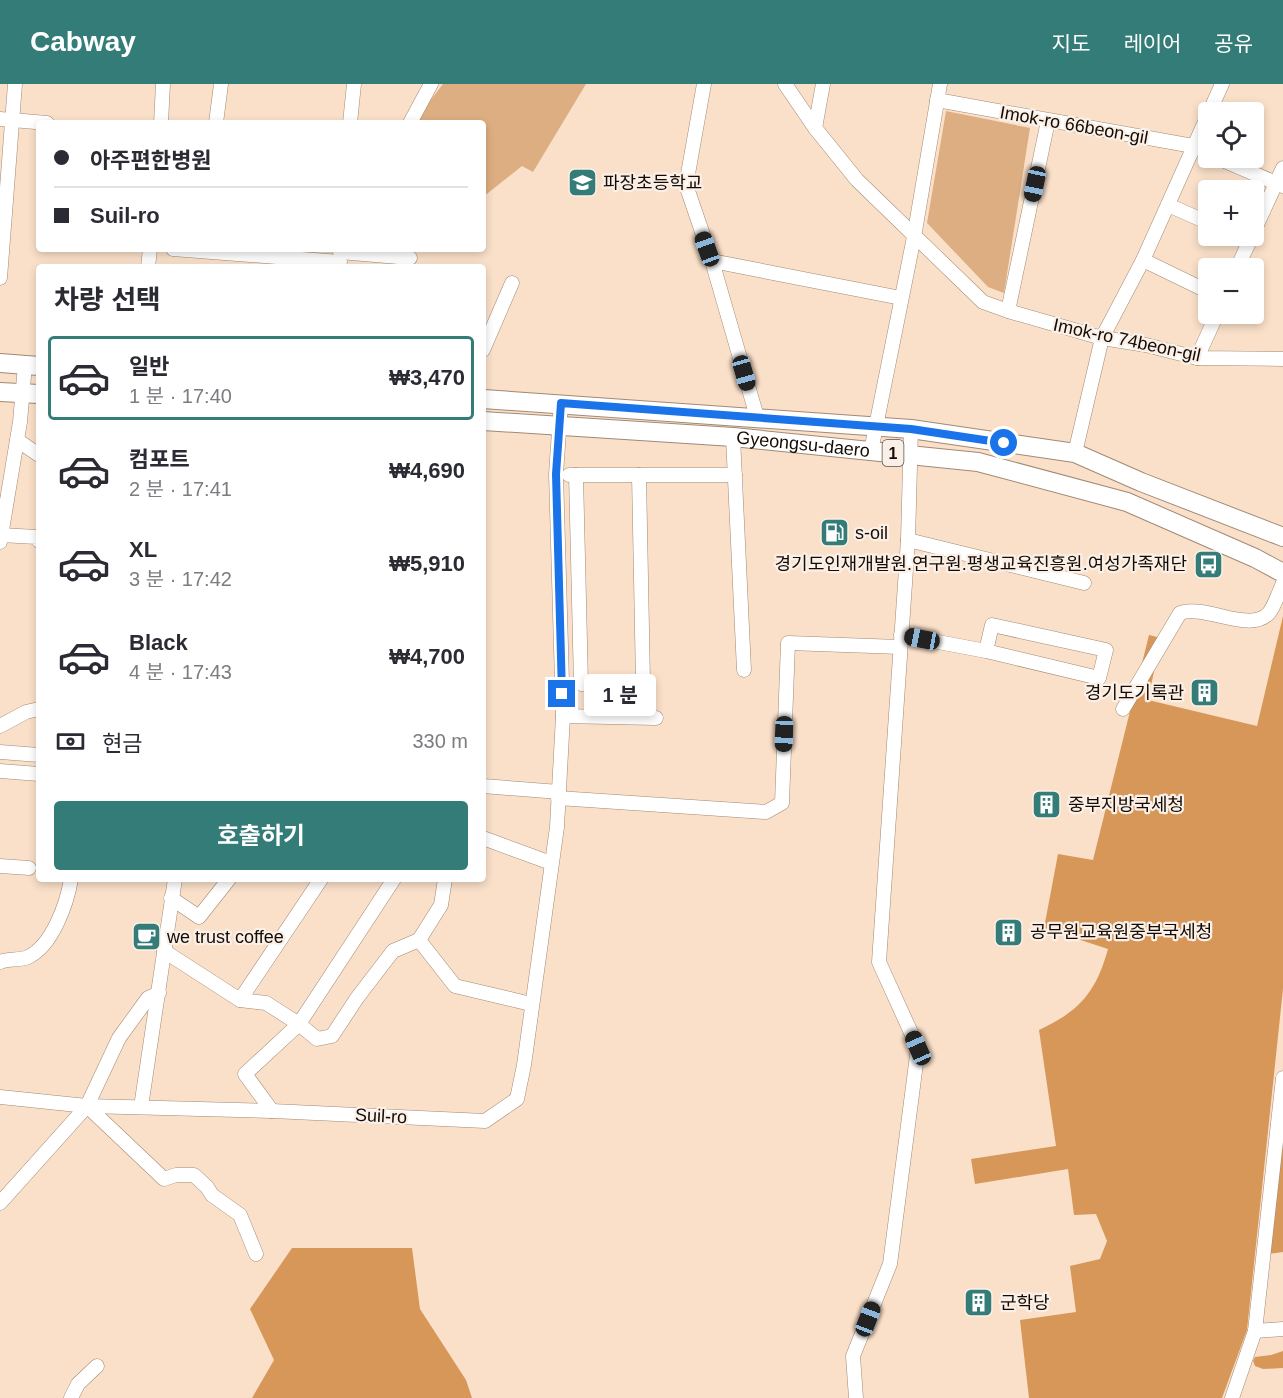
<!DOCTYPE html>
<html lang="ko">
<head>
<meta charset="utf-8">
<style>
  :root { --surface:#fff; --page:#f7f7f7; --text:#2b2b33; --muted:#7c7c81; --line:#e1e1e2; --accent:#337c77 }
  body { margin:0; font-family:Helvetica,"Noto Sans KR",sans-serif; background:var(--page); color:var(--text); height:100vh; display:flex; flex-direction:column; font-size:22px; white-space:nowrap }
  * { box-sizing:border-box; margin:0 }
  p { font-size:20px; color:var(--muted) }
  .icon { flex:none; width:33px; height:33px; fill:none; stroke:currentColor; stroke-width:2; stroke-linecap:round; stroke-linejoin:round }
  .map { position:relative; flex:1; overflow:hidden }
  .details { position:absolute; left:36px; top:180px; width:450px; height:618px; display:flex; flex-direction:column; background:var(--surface); border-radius:6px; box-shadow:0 3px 9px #0003 }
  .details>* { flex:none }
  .top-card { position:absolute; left:36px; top:36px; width:450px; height:132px; border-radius:6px; box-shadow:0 3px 9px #0003; display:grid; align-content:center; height:132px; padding:0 18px; background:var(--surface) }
  .fabs { position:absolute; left:1198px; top:18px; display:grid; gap:12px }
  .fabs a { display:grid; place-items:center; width:66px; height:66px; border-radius:6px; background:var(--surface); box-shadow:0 3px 9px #0003; font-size:30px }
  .end { position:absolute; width:27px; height:27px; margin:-14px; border:8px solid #1a73e8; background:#fff; box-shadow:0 0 0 3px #fff }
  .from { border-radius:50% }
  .bubble { position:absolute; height:42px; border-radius:6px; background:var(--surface); box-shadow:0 3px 9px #0003; font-size:20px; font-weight:700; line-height:42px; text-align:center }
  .car { position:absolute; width:18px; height:36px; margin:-18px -9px; border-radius:8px; box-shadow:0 0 4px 2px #0007; background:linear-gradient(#222 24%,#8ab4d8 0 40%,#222 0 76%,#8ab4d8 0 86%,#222 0) }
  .top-card b { display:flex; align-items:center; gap:21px; height:57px; font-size:22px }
  .top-card b+b { border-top:2px solid var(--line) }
  .top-card i { width:15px; height:15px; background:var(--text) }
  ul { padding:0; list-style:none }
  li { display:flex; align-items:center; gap:18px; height:84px; margin:0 12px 9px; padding:0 6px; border:3px solid transparent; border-radius:6px }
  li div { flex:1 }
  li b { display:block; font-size:22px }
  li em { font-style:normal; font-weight:700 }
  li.selected { border-color:var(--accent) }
  li>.icon { width:54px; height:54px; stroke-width:1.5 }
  h2 { padding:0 18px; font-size:27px; line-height:72px }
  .pay { display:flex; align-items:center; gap:15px; height:66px; padding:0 18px; font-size:22px }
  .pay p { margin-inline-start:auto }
  .action { display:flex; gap:12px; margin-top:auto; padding:12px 18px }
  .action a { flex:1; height:69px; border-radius:6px; background:var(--accent); color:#fff; font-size:24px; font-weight:700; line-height:69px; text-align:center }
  header { display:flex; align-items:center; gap:36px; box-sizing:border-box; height:84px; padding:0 30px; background:var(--accent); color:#fff }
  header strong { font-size:28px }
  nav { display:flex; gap:33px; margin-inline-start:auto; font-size:21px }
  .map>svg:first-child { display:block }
</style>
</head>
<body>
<header>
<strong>Cabway</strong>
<nav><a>지도</a><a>레이어</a><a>공유</a></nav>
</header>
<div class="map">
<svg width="1283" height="1314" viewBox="0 0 1283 1314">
  <rect width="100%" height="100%" fill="#fae0c9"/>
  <g fill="#ddae82">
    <path d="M 443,0 L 586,0 L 533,88 L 522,82 L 483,113 L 483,39 L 413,39 Z"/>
    <path d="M 946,27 L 1030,44 L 1004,209 L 988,203 L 927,139 Z"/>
  </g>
  <g fill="#d79759">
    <path d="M 1283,532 L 1283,905 L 1247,1246 L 1222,1314 L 1029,1314 L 1020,1236 L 1076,1228 L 1070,1182 L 1100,1175 L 1107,1157 L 1096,1130 L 1074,1131 L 1068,1085 L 975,1100 L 971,1075 L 1056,1062 L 1039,946 C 1080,927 1096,908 1108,865 L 1044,844 L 1058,770 L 1093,776 L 1149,551 L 1161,554 L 1148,616 L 1257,642 Z"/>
    <path d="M 1283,1043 L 1283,1168 L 1269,1170 Z"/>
    <path d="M 292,1164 L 412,1164 L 420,1225 L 466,1296 L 472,1314 L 252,1314 L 274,1276 L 250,1225 Z"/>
    <path d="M 1283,1267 L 1283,1284 L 1263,1285 L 1255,1282 L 1253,1277 L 1255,1273 L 1271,1271 Z"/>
  </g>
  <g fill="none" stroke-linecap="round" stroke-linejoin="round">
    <defs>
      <g id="minor">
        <path d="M 704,0 L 686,101 L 712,177 L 757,333"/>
        <path d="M 785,0 L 815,44 L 857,96 L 983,218 L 1008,227 L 1102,254 L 1146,261 L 1197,274 L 1283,275"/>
        <path d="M 937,16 L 1193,62 L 1209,69"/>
        <path d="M 0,35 L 47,39"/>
        <path d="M 161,39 L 163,0"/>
        <path d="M 216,39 L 221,0"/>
        <path d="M 350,39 L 354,0"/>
        <path d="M 410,39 L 431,0"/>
        <path d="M 815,44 L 823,0"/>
        <path d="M 1218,74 L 1283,102"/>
        <path d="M 1168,121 L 1209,139"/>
        <path d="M 1254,147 L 1283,84"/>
        <path d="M 173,165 L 340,178"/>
        <path d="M 340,168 L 410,174"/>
        <path d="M 1143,176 L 1209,208"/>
        <path d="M 712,177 L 901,214"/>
        <path d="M 148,183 L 150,165"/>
        <path d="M 1237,184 L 1252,152"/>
        <path d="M 0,194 L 15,0"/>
        <path d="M 1008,227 L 1048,37"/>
        <path d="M 483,266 L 512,199"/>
        <path d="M 1197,274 L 1217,230"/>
        <path d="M 733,353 L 744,586"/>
        <path d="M 17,356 L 39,371"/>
        <path d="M 871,367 L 914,153 L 940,0"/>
        <path d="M 1075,369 L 1102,254 L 1143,176 L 1222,0"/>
        <path d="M 569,391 L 735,391"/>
        <path d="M 576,391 L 581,600 L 643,598 L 639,391"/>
        <path d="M 0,451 L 37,453 L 39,457"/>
        <path d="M 908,456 L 1084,499"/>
        <path d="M 0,458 L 20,338 L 25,281"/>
        <path d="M 901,551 L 986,567 L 1099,594 L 1106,566 L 992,541 L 986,567"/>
        <path d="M 1123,625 L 1180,529 C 1206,520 1250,550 1269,529 C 1275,521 1279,508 1283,499"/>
        <path d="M 563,632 L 656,634"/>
        <path d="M 0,642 L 26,628 L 39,625"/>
        <path d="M 0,668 L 39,671"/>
        <path d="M 0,687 L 39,690"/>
        <path d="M 483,702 L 559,708"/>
        <path d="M 558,714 L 766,728 L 782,719 L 788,559 L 900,563"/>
        <path d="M 483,754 L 551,779"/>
        <path d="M 0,782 L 29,784"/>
        <path d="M 171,814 L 199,833 L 229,795"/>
        <path d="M 419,856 L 455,902 L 531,920"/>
        <path d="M 164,867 L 240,916 L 266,919 L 299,940 L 317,955 L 332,952 L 357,914 L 393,867 L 419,856 L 441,821 L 445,795"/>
        <path d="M 0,878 C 9,874 19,877 28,873 C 52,862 67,820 71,795"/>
        <path d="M 240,916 L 321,795"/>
        <path d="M 0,1013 L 87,1022 L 272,1027 L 485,1037 L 517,1015 L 524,981 L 557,743 L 563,632 L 556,390 L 561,319"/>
        <path d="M 87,1022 L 164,1095 L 176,1091 L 194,1091 L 207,1103 L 212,1111 L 240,1131 L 256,1170"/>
        <path d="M 141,1023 L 175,795"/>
        <path d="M 272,1027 L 245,990 L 299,940 L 394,795"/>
        <path d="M 0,1119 L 87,1022 L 119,954 L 148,914 L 159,909"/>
        <path d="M 1255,1247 L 1283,1245"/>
        <path d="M 71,1314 L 78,1300 L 97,1282"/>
        <path d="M 856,1314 L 853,1272 L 890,1180 L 918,964 L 879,878 L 908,456 L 911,345"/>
        <path d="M 1232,1314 L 1255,1247 L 1283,994"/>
      </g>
      <g id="major">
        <path d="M 0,279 L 39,282"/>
        <path d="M 0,308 L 39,310"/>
        <path d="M 483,315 L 911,345 L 1075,369 L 1141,398 L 1283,453"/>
        <path id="s1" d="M 483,337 L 733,353 L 978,378 L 1127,418 L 1255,474 L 1283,489"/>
      </g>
    </defs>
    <use href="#minor" stroke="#a18974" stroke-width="15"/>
    <use href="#major" stroke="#a18974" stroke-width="20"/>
    <use href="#minor" stroke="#fff" stroke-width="14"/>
    <use href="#major" stroke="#fff" stroke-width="18"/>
  </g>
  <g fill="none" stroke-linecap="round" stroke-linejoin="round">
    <path stroke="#1a73e8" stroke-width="8" d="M 562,610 L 556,390 L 561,319 L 911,345 L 1004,359"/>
  </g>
  <defs>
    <symbol id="school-square" viewBox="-11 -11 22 22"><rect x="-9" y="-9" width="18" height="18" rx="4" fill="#337c77" stroke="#fbf0e7"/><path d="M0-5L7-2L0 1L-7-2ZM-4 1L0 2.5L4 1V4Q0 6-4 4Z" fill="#fff"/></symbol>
    <symbol id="fuel-square" viewBox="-11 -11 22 22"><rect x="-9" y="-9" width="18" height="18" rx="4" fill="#337c77" stroke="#fbf0e7"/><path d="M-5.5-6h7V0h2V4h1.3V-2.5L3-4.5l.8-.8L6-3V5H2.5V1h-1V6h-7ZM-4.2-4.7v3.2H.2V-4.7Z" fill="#fff"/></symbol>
    <symbol id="bus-square" viewBox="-11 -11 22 22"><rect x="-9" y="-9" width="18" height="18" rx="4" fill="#337c77" stroke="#fbf0e7"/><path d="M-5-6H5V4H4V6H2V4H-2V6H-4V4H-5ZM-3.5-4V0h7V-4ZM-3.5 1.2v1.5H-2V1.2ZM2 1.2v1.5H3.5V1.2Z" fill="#fff"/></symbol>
    <symbol id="building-square" viewBox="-11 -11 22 22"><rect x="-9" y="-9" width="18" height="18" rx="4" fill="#337c77" stroke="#fbf0e7"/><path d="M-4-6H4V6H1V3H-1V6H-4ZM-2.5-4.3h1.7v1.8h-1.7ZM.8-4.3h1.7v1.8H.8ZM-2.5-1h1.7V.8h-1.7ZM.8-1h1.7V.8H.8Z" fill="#fff"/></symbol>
    <symbol id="cafe-square" viewBox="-11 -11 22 22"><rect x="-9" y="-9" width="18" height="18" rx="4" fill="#337c77" stroke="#fbf0e7"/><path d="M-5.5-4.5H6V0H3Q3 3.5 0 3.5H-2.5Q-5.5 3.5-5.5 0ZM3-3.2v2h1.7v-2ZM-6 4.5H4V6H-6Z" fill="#fff"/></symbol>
  </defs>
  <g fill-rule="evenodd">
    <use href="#school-square" x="566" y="82" width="33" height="33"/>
    <use href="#fuel-square" x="818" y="432" width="33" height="33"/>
    <use href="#bus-square" x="1192" y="464" width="33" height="33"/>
    <use href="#building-square" x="1188" y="592" width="33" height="33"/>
    <use href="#building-square" x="1030" y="704" width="33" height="33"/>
    <use href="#building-square" x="992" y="832" width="33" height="33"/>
    <use href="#cafe-square" x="130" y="836" width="33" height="33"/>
    <use href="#building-square" x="962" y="1202" width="33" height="33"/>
  </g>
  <g text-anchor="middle" stroke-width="4.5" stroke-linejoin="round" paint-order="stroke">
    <rect fill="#fbf0e7" stroke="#595048" stroke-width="1.5" x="882.5" y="356" width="21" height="26" rx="4.5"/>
    <g font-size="16" font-weight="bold" fill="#140b04">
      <text x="893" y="375">1</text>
    </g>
    <g font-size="18" fill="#140b04" stroke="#fbf0e7">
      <text transform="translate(1074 41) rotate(10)" y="6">Imok-ro 66beon-gil</text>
      <text transform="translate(1127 256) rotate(12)" y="6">Imok-ro 74beon-gil</text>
      <text dy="6" stroke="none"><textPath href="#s1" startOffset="321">Gyeongsu-daero</textPath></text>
      <text transform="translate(381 1032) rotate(3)" y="6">Suil-ro</text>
    </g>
    <g font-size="18" fill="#140b04" stroke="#fbf0e7" text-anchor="start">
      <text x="603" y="105">파장초등학교</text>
      <text x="855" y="455">s-oil</text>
      <text x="1187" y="486" text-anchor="end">경기도인재개발원.연구원.평생교육진흥원.여성가족재단</text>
      <text x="1184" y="615" text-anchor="end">경기도기록관</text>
      <text x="1068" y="727">중부지방국세청</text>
      <text x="1030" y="854">공무원교육원중부국세청</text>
      <text x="167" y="859">we trust coffee</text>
      <text x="1000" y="1225">군학당</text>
    </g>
  </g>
</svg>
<div class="fabs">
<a><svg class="icon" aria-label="locate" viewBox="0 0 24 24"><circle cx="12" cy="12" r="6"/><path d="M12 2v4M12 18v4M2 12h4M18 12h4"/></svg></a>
<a>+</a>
<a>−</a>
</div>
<i class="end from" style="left:1004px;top:359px"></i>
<i class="end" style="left:562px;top:610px"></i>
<div class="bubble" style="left:584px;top:590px;width:72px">1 분</div>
<i class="car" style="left:1035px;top:100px;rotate:192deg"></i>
<i class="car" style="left:707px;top:165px;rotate:340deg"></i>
<i class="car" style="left:744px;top:289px;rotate:164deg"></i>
<i class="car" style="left:922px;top:555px;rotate:281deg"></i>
<i class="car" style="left:784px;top:650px;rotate:182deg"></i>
<i class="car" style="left:918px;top:964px;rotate:336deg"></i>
<i class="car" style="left:868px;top:1235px;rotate:21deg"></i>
<div class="top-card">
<b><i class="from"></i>아주편한병원</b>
<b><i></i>Suil-ro</b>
</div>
<section class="details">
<h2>차량 선택</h2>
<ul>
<li class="selected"><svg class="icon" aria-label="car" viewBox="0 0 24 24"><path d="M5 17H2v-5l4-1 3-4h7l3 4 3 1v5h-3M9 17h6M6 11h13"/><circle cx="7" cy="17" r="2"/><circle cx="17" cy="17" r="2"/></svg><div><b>일반</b><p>1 분 · 17:40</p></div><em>₩3,470</em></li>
<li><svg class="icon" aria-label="car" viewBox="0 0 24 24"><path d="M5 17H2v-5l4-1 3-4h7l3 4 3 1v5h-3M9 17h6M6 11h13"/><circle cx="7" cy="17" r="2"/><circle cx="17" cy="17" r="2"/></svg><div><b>컴포트</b><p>2 분 · 17:41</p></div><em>₩4,690</em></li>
<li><svg class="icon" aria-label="car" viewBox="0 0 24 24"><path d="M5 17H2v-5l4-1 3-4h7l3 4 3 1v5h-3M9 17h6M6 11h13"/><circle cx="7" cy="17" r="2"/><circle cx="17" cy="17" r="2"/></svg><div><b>XL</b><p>3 분 · 17:42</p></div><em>₩5,910</em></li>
<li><svg class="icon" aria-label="car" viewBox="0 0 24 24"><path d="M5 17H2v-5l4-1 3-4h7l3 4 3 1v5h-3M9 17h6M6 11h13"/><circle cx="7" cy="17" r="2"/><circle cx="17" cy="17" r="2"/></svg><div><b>Black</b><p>4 분 · 17:43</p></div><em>₩4,700</em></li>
</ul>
<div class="pay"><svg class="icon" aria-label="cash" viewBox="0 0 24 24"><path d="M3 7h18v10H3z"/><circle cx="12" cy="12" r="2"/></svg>현금<p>330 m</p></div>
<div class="action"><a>호출하기</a></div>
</section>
</div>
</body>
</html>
